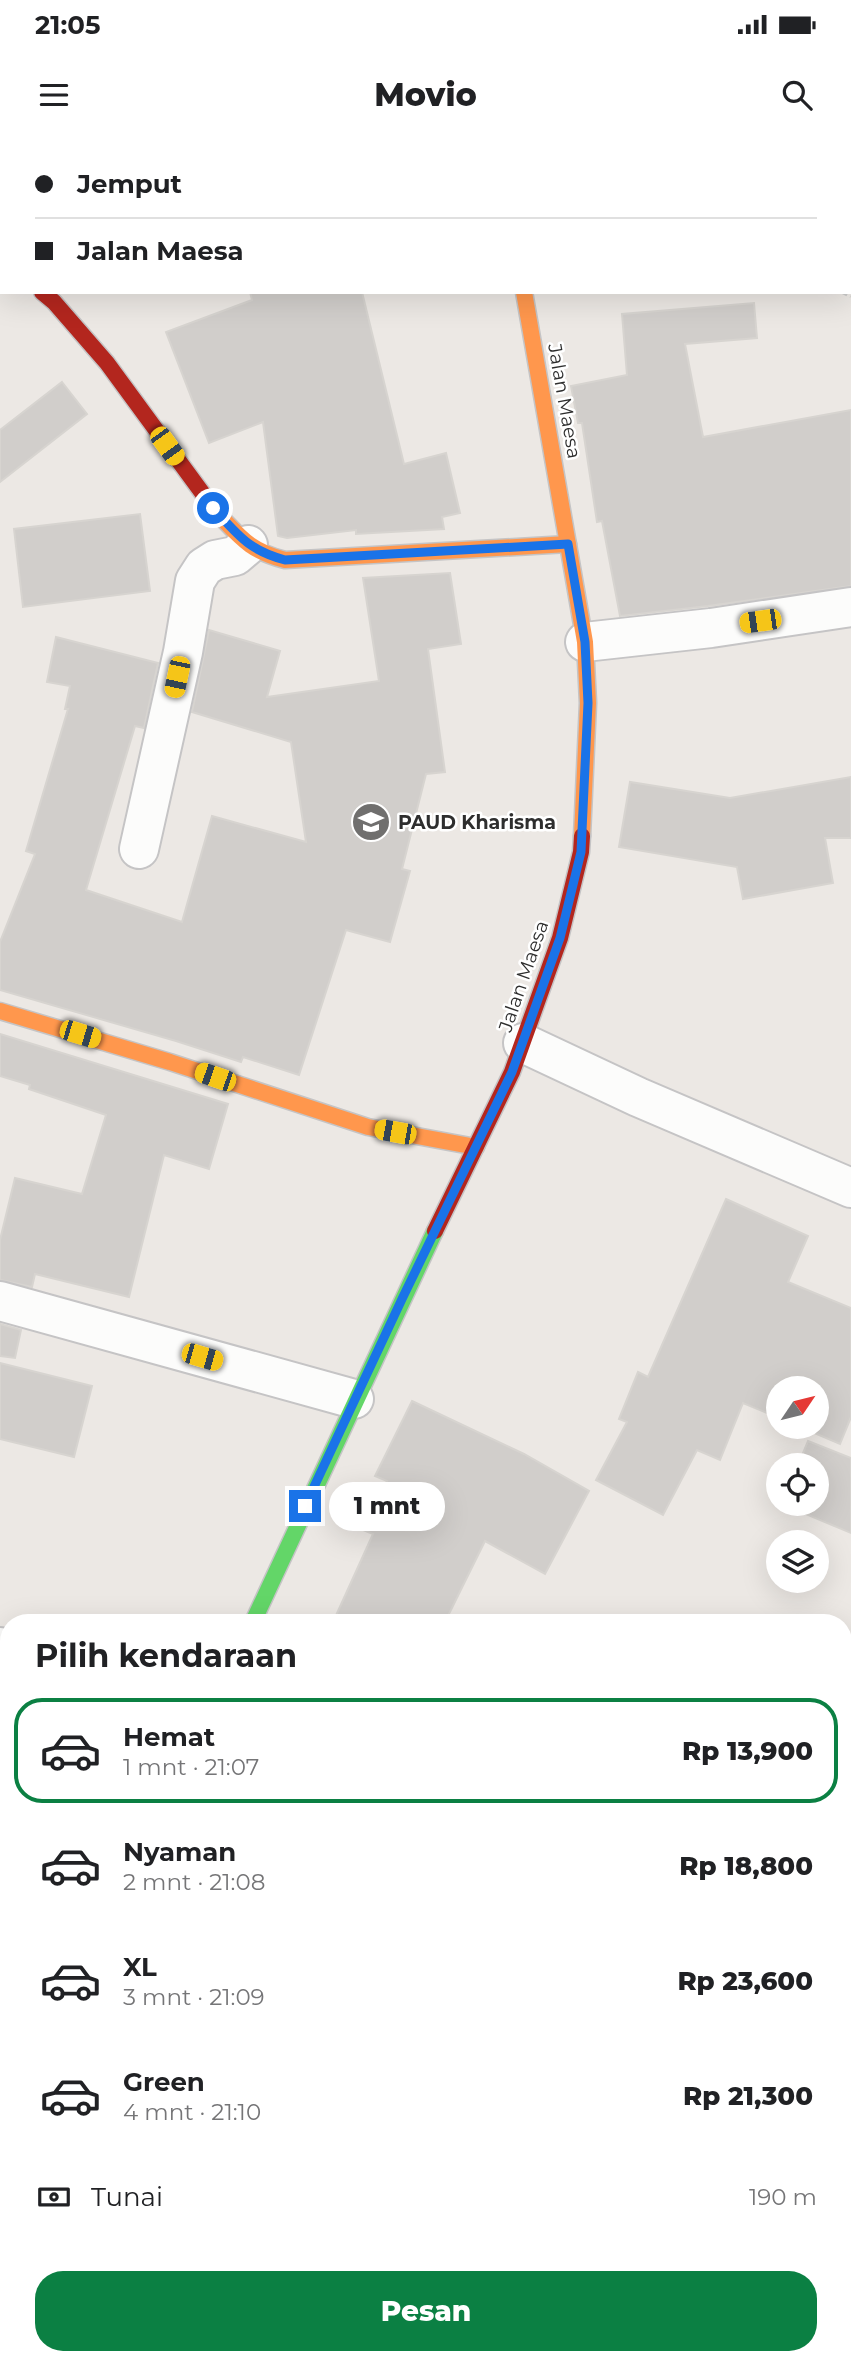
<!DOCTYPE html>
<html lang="id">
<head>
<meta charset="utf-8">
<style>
  :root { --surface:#fff; --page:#f2f2f2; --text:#202124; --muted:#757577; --line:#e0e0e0; --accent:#0b8043 }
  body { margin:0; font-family:Montserrat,sans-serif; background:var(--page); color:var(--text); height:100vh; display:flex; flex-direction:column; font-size:26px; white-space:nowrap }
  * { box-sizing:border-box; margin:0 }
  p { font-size:23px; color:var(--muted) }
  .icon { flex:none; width:38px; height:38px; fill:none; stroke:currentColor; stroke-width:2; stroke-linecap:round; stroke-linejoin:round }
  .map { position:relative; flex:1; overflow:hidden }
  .panel { position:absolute; left:0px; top:1474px; width:852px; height:751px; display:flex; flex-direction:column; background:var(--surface); border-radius:28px 28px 0 0; box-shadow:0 7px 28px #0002 }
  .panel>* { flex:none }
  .banner { position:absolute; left:0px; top:0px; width:852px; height:154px; box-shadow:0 7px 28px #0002; display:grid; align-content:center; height:154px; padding:0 35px; background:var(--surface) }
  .needle { width:46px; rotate:55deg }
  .buttons { position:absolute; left:766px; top:1236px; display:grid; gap:14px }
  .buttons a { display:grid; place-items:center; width:63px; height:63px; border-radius:50%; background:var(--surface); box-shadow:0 7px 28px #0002; font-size:35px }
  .end { position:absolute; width:32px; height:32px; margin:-16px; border:9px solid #1a73e8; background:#fff; box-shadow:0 0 0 4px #fff }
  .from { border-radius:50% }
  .bubble { position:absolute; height:49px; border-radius:24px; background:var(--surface); box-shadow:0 7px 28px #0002; font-size:23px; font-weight:800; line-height:49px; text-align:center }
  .car { position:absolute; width:21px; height:42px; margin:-21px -10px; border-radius:9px; box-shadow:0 0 5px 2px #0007; background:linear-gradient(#f5c518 24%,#345 0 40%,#f5c518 0 76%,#345 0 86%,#f5c518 0) }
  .banner b { display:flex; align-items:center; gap:24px; height:66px; font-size:26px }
  .banner b+b { border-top:2px solid var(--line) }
  .banner i { width:18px; height:18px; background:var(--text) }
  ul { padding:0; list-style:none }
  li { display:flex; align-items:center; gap:21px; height:105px; margin:0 14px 10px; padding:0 21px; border:4px solid transparent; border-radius:28px }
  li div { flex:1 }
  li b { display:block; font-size:26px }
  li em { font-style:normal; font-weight:800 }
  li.active { border-color:var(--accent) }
  li>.icon { width:63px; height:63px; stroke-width:1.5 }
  h2 { padding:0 35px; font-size:32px; line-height:84px }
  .pay { display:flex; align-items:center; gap:18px; height:77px; padding:0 35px; font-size:26px }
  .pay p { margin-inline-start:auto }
  .button { display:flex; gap:14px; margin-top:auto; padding:14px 35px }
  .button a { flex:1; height:80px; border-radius:28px; background:var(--accent); color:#fff; font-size:28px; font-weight:800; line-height:80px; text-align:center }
  .status { display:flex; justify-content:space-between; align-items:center; height:49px; padding:0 35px; background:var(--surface); direction:ltr }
  .status svg { height:19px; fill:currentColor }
  header { display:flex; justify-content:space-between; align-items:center; height:91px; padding:0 35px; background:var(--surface); font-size:32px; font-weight:800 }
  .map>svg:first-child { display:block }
</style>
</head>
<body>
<div class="status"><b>21:05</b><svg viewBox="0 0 49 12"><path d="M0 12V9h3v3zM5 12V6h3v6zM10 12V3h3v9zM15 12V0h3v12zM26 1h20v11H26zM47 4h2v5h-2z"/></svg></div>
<header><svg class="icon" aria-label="menu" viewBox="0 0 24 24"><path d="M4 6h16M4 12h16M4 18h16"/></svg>Movio<svg class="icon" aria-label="search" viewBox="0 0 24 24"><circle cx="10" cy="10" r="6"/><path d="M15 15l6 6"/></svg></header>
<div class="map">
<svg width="851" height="2224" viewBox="0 0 851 2224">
  <rect width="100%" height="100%" fill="#ece8e4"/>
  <g fill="#d1cecb" stroke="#d7d4d0" stroke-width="2">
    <path d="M 250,152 L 362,152 L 404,324 L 446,313 L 460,373 L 442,377 L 444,389 L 356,394 L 356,390 L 287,398 L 278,396 L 263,282 L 209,303 L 166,192 L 252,160 Z"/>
    <path d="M 754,163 L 757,198 L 685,204 L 703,297 L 851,270 L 851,446 L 708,466 L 620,476 L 602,381 L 597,382 L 582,283 L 578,283 L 571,246 L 627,235 L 622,174 Z"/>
    <path d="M 62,242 L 87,274 L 0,342 L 0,290 Z"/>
    <path d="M 140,374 L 150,451 L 23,467 L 14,389 Z"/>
    <path d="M 450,433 L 461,504 L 428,509 L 445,632 L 426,634 L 402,729 L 410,731 L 390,802 L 346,790 L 299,935 L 243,917 L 241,922 L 176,901 L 0,850 L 0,802 L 35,714 L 26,711 L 68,569 L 65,569 L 70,546 L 47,542 L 56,497 L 158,523 L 144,588 L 135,586 L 86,750 L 182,782 L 212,676 L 306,702 L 291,602 L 192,572 L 209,490 L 280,511 L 267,557 L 379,541 L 363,438 Z"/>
    <path d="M 851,637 L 851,698 L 825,698 L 833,743 L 743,759 L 737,727 L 619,707 L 630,642 L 730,658 Z"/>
    <path d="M 0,894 L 228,964 L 209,1029 L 164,1015 L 129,1157 L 35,1134 L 32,1147 L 0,1140 L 0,1100 L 15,1038 L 82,1054 L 106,975 L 29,949 L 30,945 L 0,936 Z"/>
    <path d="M 726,1059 L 808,1096 L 788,1142 L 851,1168 L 851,1277 L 840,1304 L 798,1286 L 817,1286 L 817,1248 L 779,1248 L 779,1278 L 743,1263 L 720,1320 L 697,1310 L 663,1375 L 596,1340 L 627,1282 L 619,1279 L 638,1232 L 648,1237 Z"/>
    <path d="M 0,1184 L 21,1190 L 15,1218 L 0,1216 Z"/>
    <path d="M 0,1223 L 92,1246 L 74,1317 L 0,1299 Z"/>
    <path d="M 412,1261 L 524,1314 L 589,1351 L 545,1434 L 485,1401 L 445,1482 L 333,1482 L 373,1394 L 363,1390 L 387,1341 L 375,1336 Z"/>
    <path d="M 808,1301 L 851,1318 L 851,1393 L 782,1364 L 817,1363 L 817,1325 L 798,1325 Z"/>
  </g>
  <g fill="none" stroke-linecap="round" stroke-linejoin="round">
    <defs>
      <path id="lane" d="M 0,1500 L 9,1502"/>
      <g id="street">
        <path d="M 0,120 L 2,121"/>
        <path d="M 585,502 L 711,488 L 851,467"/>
        <path d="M 139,709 L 183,512 L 195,441 L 204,427 L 215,420 L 235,416 L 248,405"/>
        <path d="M 523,903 L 638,957 L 851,1048"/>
        <path d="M 0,1161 L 354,1259"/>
        <path d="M 0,1749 L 9,1751"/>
        <path d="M 844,2093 L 851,2098"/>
        <path d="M 751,2216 L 759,2224"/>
      </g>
      <g id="fast">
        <path d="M 495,0 L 496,2"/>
        <path d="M 253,1482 L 435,1091"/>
      </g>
      <g id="slow">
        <path d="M 524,152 L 585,502 L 588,563 L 582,696"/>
        <path d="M 217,373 C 241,398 250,411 285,420 L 568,404"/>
        <path d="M 0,871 L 170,922 L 368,987 L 476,1007"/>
        <path d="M 0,2160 L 9,2135"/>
      </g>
      <g id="jam">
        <path d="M 42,152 L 54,162 L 107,223 L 217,373"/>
        <path d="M 435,1091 L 512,932 L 560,798 L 581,712 L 582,696"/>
      </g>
    </defs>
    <use href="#lane" stroke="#c5c4c5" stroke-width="28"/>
    <use href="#street" stroke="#c5c4c5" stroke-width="42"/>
    <use href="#fast" stroke="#c5c4c5" stroke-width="19"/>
    <use href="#slow" stroke="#c5c4c5" stroke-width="19"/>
    <use href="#jam" stroke="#c5c4c5" stroke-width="19"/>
    <path stroke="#c9c9c8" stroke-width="4.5" stroke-dasharray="5 3.5" stroke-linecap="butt" d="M 843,152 L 851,156"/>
    <use href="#lane" stroke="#fcfcfb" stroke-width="24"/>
    <use href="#street" stroke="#fcfcfb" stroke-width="38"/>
    <use href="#fast" stroke="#63d668" stroke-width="16"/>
    <use href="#slow" stroke="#ff974d" stroke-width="16"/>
    <use href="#jam" stroke="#b3261e" stroke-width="16"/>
  </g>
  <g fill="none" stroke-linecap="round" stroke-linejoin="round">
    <path stroke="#1a73e8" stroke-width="9" d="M 213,368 C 238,395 248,410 285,420 L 568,404 L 585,502 L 588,563 L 581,712 L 560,798 L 512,932 L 402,1159 L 305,1366"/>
  </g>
  <defs>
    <symbol id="school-disc" viewBox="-11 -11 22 22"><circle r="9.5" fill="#706f6e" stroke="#fff"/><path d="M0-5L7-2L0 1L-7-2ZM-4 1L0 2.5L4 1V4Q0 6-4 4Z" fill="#fff"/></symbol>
  </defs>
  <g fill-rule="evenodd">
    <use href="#school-disc" x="349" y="660" width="44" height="44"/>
  </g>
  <g text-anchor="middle" stroke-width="5" stroke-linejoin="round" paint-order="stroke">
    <g font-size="19" fill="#2e2e2e" stroke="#fff">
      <text transform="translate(565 261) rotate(80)" y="7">Jalan Maesa</text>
      <text transform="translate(523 836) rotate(-71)" y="7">Jalan Maesa</text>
    </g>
    <g font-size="19" font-weight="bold" fill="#2e2e2e" stroke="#fff" text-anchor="start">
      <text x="398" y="689">PAUD Kharisma</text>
    </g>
  </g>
</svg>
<div class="buttons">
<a><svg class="needle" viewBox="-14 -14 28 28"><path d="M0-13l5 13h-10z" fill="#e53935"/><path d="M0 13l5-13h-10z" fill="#757577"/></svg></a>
<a><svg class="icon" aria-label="locate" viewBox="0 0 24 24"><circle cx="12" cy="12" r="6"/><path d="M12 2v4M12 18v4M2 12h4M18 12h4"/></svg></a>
<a><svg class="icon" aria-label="layers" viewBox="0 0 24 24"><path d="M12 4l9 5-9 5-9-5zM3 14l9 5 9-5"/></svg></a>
</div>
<i class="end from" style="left:213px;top:368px"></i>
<i class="end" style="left:305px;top:1366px"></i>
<div class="bubble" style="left:329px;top:1342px;width:116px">1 mnt</div>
<i class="car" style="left:167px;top:306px;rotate:144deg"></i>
<i class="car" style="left:760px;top:481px;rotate:262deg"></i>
<i class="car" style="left:177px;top:537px;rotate:192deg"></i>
<i class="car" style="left:80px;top:894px;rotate:107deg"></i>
<i class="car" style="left:215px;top:937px;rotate:289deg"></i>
<i class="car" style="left:395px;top:992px;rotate:280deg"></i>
<i class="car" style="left:202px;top:1217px;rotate:106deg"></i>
<div class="banner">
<b><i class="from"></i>Jemput</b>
<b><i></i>Jalan Maesa</b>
</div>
<section class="panel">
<h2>Pilih kendaraan</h2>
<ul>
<li class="active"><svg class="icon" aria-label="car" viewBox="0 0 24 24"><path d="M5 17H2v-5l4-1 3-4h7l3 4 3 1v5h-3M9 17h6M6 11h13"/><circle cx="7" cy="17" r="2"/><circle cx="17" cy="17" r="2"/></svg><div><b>Hemat</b><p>1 mnt · 21:07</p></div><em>Rp 13,900</em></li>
<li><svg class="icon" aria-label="car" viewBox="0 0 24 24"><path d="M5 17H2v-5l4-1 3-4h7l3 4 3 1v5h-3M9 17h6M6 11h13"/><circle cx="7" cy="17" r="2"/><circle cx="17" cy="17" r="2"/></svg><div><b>Nyaman</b><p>2 mnt · 21:08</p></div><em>Rp 18,800</em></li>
<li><svg class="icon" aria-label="car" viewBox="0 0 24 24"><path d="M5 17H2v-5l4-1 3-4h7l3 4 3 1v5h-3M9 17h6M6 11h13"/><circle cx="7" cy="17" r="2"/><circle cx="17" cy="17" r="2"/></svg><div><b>XL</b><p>3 mnt · 21:09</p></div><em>Rp 23,600</em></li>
<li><svg class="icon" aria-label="car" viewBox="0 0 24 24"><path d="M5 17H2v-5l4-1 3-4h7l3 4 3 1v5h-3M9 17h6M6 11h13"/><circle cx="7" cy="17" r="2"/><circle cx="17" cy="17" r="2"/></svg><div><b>Green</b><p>4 mnt · 21:10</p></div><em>Rp 21,300</em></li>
</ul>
<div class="pay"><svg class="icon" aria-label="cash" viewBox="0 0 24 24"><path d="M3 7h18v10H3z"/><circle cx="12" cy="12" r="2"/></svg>Tunai<p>190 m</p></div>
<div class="button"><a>Pesan</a></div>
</section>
</div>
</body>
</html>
